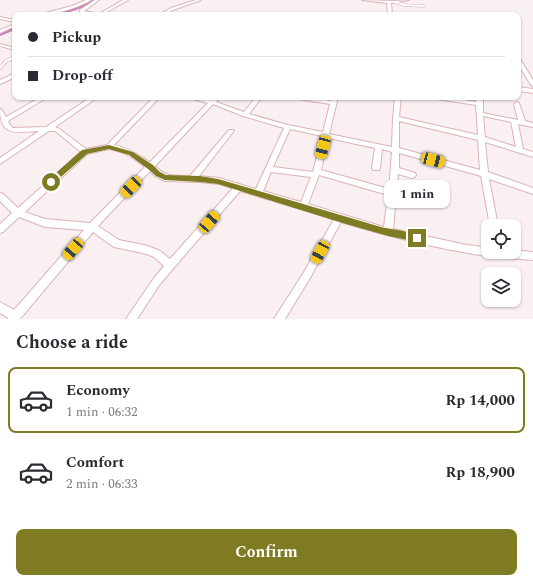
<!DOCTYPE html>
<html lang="en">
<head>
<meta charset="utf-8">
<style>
  :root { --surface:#fff; --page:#f7f7f7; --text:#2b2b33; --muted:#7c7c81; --line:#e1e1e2; --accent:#7f7b22 }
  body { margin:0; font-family:Spectral,serif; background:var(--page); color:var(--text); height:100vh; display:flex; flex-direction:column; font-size:15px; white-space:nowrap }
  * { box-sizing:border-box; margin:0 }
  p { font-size:13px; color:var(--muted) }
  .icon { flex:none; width:22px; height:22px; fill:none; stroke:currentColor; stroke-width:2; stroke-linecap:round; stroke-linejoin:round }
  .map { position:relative; height:319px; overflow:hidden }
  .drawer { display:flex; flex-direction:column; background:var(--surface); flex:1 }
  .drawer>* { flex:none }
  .banner { position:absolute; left:12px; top:12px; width:509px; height:88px; border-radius:8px; box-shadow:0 1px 3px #0004; display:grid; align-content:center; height:88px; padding:0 16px; background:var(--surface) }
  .tools { position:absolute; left:481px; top:219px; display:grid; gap:8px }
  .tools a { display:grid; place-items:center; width:40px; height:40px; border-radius:8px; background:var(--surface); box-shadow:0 1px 3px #0004; font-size:20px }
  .end { position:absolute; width:18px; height:18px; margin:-9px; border:5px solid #7f7b22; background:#fff; box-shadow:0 0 0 2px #fff }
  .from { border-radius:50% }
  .bubble { position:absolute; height:28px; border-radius:8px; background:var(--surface); box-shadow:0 1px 3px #0004; font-size:13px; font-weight:700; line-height:28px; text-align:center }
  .car { position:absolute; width:12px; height:24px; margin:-12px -6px; border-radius:5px; box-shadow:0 0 3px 1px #0007; background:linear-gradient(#f5c518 24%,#345 0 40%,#f5c518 0 76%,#345 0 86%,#f5c518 0) }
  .banner b { display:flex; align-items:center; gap:14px; height:38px; font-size:15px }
  .banner b+b { border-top:1px solid var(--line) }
  .banner i { width:10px; height:10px; background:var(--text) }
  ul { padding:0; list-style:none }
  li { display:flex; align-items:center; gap:12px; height:66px; margin:0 8px 6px; padding:0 8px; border:2px solid transparent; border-radius:8px }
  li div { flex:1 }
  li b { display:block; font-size:15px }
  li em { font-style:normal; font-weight:700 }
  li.current { border-color:var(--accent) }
  li>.icon { width:36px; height:36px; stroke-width:1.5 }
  h2 { padding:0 16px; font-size:18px; line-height:48px }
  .cta { display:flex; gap:8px; margin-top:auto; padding:8px 16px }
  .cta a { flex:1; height:46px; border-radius:8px; background:var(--accent); color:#fff; font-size:16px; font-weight:700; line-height:46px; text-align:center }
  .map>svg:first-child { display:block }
</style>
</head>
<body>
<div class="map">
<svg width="533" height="319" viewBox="0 0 533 319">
  <rect width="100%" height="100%" fill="#faf0f1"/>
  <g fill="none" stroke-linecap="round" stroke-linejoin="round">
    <g fill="#c97fbd" fill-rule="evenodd">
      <path d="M 91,0 L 96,0 C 82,11 60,15 42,15 L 77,7 Z"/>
      <path d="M 15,26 L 15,30 L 0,36 L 0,32 Z"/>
    </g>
    <defs>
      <path id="lane-far1" d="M 394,2 L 405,5 L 424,6"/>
      <path id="lane" d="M 0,68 L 6,61 L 15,57"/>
      <g id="street">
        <path d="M 86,0 L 91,0 C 78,8 54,15 38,15 L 72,6 Z"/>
        <path d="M 95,0 L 99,0 L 84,11 L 99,14 L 123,0 L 128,0 L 102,15 L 95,15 L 80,12 L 80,10 Z"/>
        <path d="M 196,0 L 201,0 L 173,10 L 164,15 L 159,15 L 171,8 Z"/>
        <path d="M 362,0 L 394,1 L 409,0 L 391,3 L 392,15 L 388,15 L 387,3 Z"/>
        <path d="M 0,17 L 15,20 L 15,22 L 0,19 Z"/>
        <path d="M 15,24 L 15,26 L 0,33 L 0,30 Z"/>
        <path d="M 0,44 L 15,48 L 15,50 L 0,46 Z"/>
        <path d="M 518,59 L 520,59 L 533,80 L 533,86 L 531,85 L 518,64 Z"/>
        <path d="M 15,73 L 15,77 L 0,84 L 0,80 Z"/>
        <path d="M 518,87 L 533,89 L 533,93 L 518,91 Z"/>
        <path d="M 41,97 L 48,97 L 8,121 L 10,125 L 13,128 L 46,127 L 91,97 L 98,97 L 55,127 L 58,128 L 86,149 L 107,145 L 154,97 L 160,97 L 114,145 C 128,148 138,155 150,162 L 208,103 L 189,98 L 188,97 L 198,97 L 211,100 L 214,97 L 220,97 L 216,102 L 244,112 L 256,97 L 262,97 L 249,114 L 288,125 L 323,132 L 330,104 L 299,99 L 296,97 L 309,97 L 331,101 L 332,97 L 338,97 L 329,134 L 392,147 L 393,118 L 395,97 L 401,97 L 399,117 L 478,135 L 476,105 L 437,99 L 434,97 L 447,97 L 476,102 L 477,97 L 483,97 L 483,113 L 518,120 L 514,104 L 517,102 L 519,103 L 525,121 L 533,123 L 533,127 L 518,124 L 523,149 L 533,152 L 533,157 L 485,142 L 488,172 L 533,188 L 533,194 L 489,179 L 498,226 L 490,226 L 481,176 L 399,153 L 399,168 L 415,173 L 416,175 L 415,177 L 412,178 L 398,174 L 393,229 L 462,244 L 488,248 L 488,252 L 514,252 L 514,250 L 533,252 L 533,260 C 509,258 486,257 463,252 C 422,245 381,234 341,222 L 310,278 L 285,319 L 274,319 L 304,272 L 334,219 L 240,191 L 160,284 L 137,319 L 126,319 L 154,278 L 164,266 L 154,257 L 147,254 L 114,247 L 93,232 L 20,319 L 8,319 L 8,318 L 0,313 L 0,302 L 14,310 L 84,230 L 45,227 L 19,217 L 3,232 L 0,233 L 0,224 L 12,213 L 0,201 L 0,193 L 3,194 L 18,208 L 81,152 L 55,131 L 49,131 L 0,164 L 0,158 L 39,131 C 18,132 0,138 0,109 L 2,110 L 6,117 ZM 213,104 L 243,116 L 284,128 L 256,189 L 219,178 L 199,176 L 233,132 L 234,131 L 233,130 L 229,130 L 190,176 C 174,175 167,178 155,166 ZM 483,116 L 511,122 L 516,147 L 485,137 ZM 399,121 L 478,140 L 480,170 L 399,148 ZM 290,129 L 322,136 L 313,172 L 273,167 ZM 328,138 L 375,148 L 372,168 L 373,170 L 379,170 L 380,168 L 382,149 L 392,152 L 389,189 L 321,170 ZM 109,149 C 125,152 132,157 145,167 L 90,223 L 45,219 L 25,212 L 87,154 ZM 150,171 L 155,176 L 165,181 L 200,182 L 219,184 L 233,188 L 170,259 L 160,251 L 148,246 L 119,240 L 98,226 ZM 271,172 L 311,177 L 301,202 L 263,191 ZM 319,175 L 388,195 L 384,227 L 308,204 Z"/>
      </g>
    </defs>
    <use href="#lane-far1" stroke="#ddb2b7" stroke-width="3"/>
    <use href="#lane" stroke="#ddb2b7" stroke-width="4"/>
    <use href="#street" stroke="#ddb2b7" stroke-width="2"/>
    <use href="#lane-far1" stroke="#fff" stroke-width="2"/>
    <use href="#lane" stroke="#fff" stroke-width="2.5"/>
    <use href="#street" fill="#fff" fill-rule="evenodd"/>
  </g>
  <path fill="#7f7b22" d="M 109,145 L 133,152 L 153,165 L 160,172 L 166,175 L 200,176 L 218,179 C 273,195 327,211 381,227 C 389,229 418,232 421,238 L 417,242 L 388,236 L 339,222 L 218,184 L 200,182 L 165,180 L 156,176 L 148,169 L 129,155 L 109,149 L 87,154 L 53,184 L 48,184 L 48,180 L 82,150 Z"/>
</svg>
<div class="tools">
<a><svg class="icon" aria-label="locate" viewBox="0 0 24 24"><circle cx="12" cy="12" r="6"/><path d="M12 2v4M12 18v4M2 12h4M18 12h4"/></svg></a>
<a><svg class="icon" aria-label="layers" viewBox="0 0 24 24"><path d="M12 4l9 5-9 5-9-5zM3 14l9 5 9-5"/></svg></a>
</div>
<i class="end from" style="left:51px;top:182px"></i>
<i class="end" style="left:417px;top:238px"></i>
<div class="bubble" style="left:384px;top:180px;width:66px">1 min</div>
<i class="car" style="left:323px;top:147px;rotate:195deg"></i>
<i class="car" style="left:433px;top:160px;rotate:105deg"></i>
<i class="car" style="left:131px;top:187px;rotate:224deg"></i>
<i class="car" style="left:209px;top:222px;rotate:41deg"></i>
<i class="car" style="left:73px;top:249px;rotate:221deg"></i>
<i class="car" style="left:320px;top:252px;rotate:209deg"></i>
<div class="banner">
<b><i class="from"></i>Pickup</b>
<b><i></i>Drop-off</b>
</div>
</div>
<section class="drawer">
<h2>Choose a ride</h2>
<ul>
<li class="current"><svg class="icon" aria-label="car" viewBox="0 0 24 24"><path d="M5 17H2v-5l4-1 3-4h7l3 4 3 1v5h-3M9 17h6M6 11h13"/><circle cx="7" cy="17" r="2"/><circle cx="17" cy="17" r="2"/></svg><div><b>Economy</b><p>1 min · 06:32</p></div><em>Rp 14,000</em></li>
<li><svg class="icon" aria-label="car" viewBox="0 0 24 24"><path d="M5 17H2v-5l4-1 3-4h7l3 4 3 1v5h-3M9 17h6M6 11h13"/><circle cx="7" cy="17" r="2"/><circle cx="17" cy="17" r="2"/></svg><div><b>Comfort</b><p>2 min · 06:33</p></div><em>Rp 18,900</em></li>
</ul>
<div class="cta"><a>Confirm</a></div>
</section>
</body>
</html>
